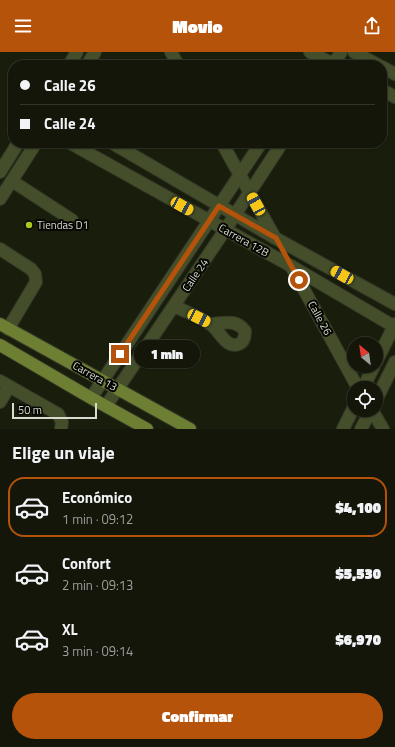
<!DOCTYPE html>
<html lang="es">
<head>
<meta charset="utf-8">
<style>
  :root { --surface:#131609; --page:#1c1f12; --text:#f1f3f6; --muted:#9d9f9c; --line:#32352a; --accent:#b45309 }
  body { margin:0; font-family:"Titillium Web",sans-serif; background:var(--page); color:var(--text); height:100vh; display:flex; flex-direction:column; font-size:15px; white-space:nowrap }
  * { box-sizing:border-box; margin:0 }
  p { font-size:13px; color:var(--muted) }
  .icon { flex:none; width:22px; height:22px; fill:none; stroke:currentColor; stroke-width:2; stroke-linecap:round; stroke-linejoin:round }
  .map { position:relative; height:377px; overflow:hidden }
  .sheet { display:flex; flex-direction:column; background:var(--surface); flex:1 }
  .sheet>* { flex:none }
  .hud { position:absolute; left:8px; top:8px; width:379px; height:88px; border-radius:16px; box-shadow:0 1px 3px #0004,0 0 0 1px var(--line); display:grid; align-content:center; height:88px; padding:0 12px; background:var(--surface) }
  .needle { width:26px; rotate:331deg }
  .controls { position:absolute; left:347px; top:285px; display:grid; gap:8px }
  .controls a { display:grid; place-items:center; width:36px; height:36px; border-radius:50%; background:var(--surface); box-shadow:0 1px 3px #0004,0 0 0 1px var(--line); font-size:20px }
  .scale { position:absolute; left:12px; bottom:10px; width:85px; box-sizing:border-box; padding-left:4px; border:2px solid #d8dbd0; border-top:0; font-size:11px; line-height:14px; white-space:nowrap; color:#d8dbd0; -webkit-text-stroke:3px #060702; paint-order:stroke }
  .end { position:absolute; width:18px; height:18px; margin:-9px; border:5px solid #b45309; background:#fff; box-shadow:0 0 0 2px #fff }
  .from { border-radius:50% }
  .bubble { position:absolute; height:28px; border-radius:14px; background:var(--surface); box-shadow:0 1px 3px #0004,0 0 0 1px var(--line); font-size:13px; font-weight:800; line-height:28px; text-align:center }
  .car { position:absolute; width:12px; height:24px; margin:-12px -6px; border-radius:5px; box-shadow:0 0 3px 1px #0007; background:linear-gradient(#f5c518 24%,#345 0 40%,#f5c518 0 76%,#345 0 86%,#f5c518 0) }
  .hud b { display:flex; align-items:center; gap:14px; height:38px; font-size:15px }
  .hud b+b { border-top:1px solid var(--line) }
  .hud i { width:10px; height:10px; background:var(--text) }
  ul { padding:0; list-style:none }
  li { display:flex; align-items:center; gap:12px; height:60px; margin:0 8px 6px; padding:0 4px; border:2px solid transparent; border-radius:16px }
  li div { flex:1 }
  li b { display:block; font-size:15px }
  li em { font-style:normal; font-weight:800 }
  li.selected { border-color:var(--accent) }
  li>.icon { width:36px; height:36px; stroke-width:1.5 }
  h2 { padding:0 12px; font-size:18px; line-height:48px }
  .button { display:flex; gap:8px; margin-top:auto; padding:8px 12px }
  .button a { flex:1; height:46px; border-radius:24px; background:var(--accent); color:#fff; font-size:16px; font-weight:800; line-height:46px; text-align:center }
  header { display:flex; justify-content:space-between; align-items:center; height:52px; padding:0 12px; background:var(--accent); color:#fff; font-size:18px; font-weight:800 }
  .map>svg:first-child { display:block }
</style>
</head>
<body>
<header><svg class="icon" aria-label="menu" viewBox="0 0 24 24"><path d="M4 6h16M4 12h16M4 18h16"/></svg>Movio<svg class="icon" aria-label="share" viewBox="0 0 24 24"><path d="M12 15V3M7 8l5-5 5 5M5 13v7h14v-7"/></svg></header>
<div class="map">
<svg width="395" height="377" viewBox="0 0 395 377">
  <rect width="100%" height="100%" fill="#191e0c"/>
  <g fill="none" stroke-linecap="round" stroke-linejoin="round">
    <defs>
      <g id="minor">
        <path d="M 171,0 L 178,13"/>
        <path d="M 310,0 L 335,13"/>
        <path d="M 354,0 L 378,13"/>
        <path d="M 69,13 L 77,0"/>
        <path d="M 87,13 L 95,0"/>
        <path d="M 333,13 L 341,0"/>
        <path d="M 382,15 L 395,22"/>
        <path d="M 382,38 L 395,45"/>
        <path d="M 70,91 L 291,214 L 395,275"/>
        <path d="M 112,91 L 275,186 L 395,252"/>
        <path d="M 222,91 L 275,186"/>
        <path d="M 0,120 L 18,91"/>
        <path d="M 12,129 L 72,168"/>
        <path d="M 0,147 L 36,91"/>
        <path d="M 0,197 L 31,217 L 35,222 L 36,230 L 8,277"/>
        <path d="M 291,214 L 358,336"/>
        <path d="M 174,254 C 186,260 199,264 210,272 C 219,277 226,298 239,292 C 244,290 245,284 245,279 C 236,267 225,271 211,272"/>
        <path d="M 376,310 L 395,272"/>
        <path d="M 0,329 L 58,362 L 62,370 L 61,377"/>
        <path d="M 363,336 L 374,314"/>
        <path d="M 91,346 L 261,91"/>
        <path d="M 376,348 L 395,310"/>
        <path d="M 0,350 L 9,335"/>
        <path d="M 106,354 L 225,178 L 282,91"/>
        <path d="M 372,358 L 383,377"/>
        <path d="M 343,377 L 354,355"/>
        <path d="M 361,377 L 371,358"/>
      </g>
      <g id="major">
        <path d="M 0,272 L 190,377"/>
        <path d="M 0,293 L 91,346 L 147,377"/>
      </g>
    </defs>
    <use href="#minor" stroke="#343827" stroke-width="14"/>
    <use href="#major" stroke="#343827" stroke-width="14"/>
    <use href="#minor" stroke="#444e2b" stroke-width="12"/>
    <use href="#major" stroke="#6d7f33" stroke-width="12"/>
  </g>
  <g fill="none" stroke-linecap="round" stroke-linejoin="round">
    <path stroke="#b45309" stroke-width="5" d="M 120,302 L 219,154 L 276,186 L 299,228"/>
  </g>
  <circle fill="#a6c820" stroke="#060702" stroke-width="1.5" cx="29" cy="173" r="4"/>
  <g text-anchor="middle" stroke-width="4" stroke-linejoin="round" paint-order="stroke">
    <g font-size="11" fill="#d8dbd0" stroke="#060702" text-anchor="start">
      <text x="37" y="177">Tiendas D1</text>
    </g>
    <g font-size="11" fill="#d8dbd0" stroke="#060702">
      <text transform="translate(244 188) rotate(29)" y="4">Carrera 12B</text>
      <text transform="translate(195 223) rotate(-56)" y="4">Calle 24</text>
      <text transform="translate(320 266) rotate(61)" y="4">Calle 26</text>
      <text transform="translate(95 324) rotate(29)" y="4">Carrera 13</text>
    </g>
  </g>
</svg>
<div class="controls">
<a><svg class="needle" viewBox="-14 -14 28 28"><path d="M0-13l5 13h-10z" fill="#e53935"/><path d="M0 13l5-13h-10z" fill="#9d9f9c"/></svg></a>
<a><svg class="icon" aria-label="locate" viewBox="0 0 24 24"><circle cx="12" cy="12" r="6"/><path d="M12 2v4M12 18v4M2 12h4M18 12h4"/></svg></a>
</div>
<div class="scale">50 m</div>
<i class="end from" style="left:299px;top:228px"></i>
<i class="end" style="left:120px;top:302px"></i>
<div class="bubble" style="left:134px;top:288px;width:66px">1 min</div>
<i class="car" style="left:256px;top:152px;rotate:331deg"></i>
<i class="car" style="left:182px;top:154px;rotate:119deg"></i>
<i class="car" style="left:342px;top:223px;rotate:299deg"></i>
<i class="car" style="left:199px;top:266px;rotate:116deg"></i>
<div class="hud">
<b><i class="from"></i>Calle 26</b>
<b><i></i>Calle 24</b>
</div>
</div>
<section class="sheet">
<h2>Elige un viaje</h2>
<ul>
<li class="selected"><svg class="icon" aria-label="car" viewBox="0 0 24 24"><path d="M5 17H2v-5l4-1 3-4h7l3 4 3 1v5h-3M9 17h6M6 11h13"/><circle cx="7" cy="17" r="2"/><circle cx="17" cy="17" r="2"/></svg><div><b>Económico</b><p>1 min · 09:12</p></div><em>$4,100</em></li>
<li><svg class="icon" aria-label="car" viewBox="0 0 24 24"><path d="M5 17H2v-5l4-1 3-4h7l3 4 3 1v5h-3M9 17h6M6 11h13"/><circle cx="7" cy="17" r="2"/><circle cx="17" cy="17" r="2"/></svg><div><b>Confort</b><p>2 min · 09:13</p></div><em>$5,530</em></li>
<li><svg class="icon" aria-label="car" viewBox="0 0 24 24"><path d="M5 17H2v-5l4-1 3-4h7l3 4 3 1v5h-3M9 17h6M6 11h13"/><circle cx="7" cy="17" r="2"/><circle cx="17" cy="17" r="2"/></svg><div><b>XL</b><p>3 min · 09:14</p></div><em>$6,970</em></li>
</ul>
<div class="button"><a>Confirmar</a></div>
</section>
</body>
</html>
